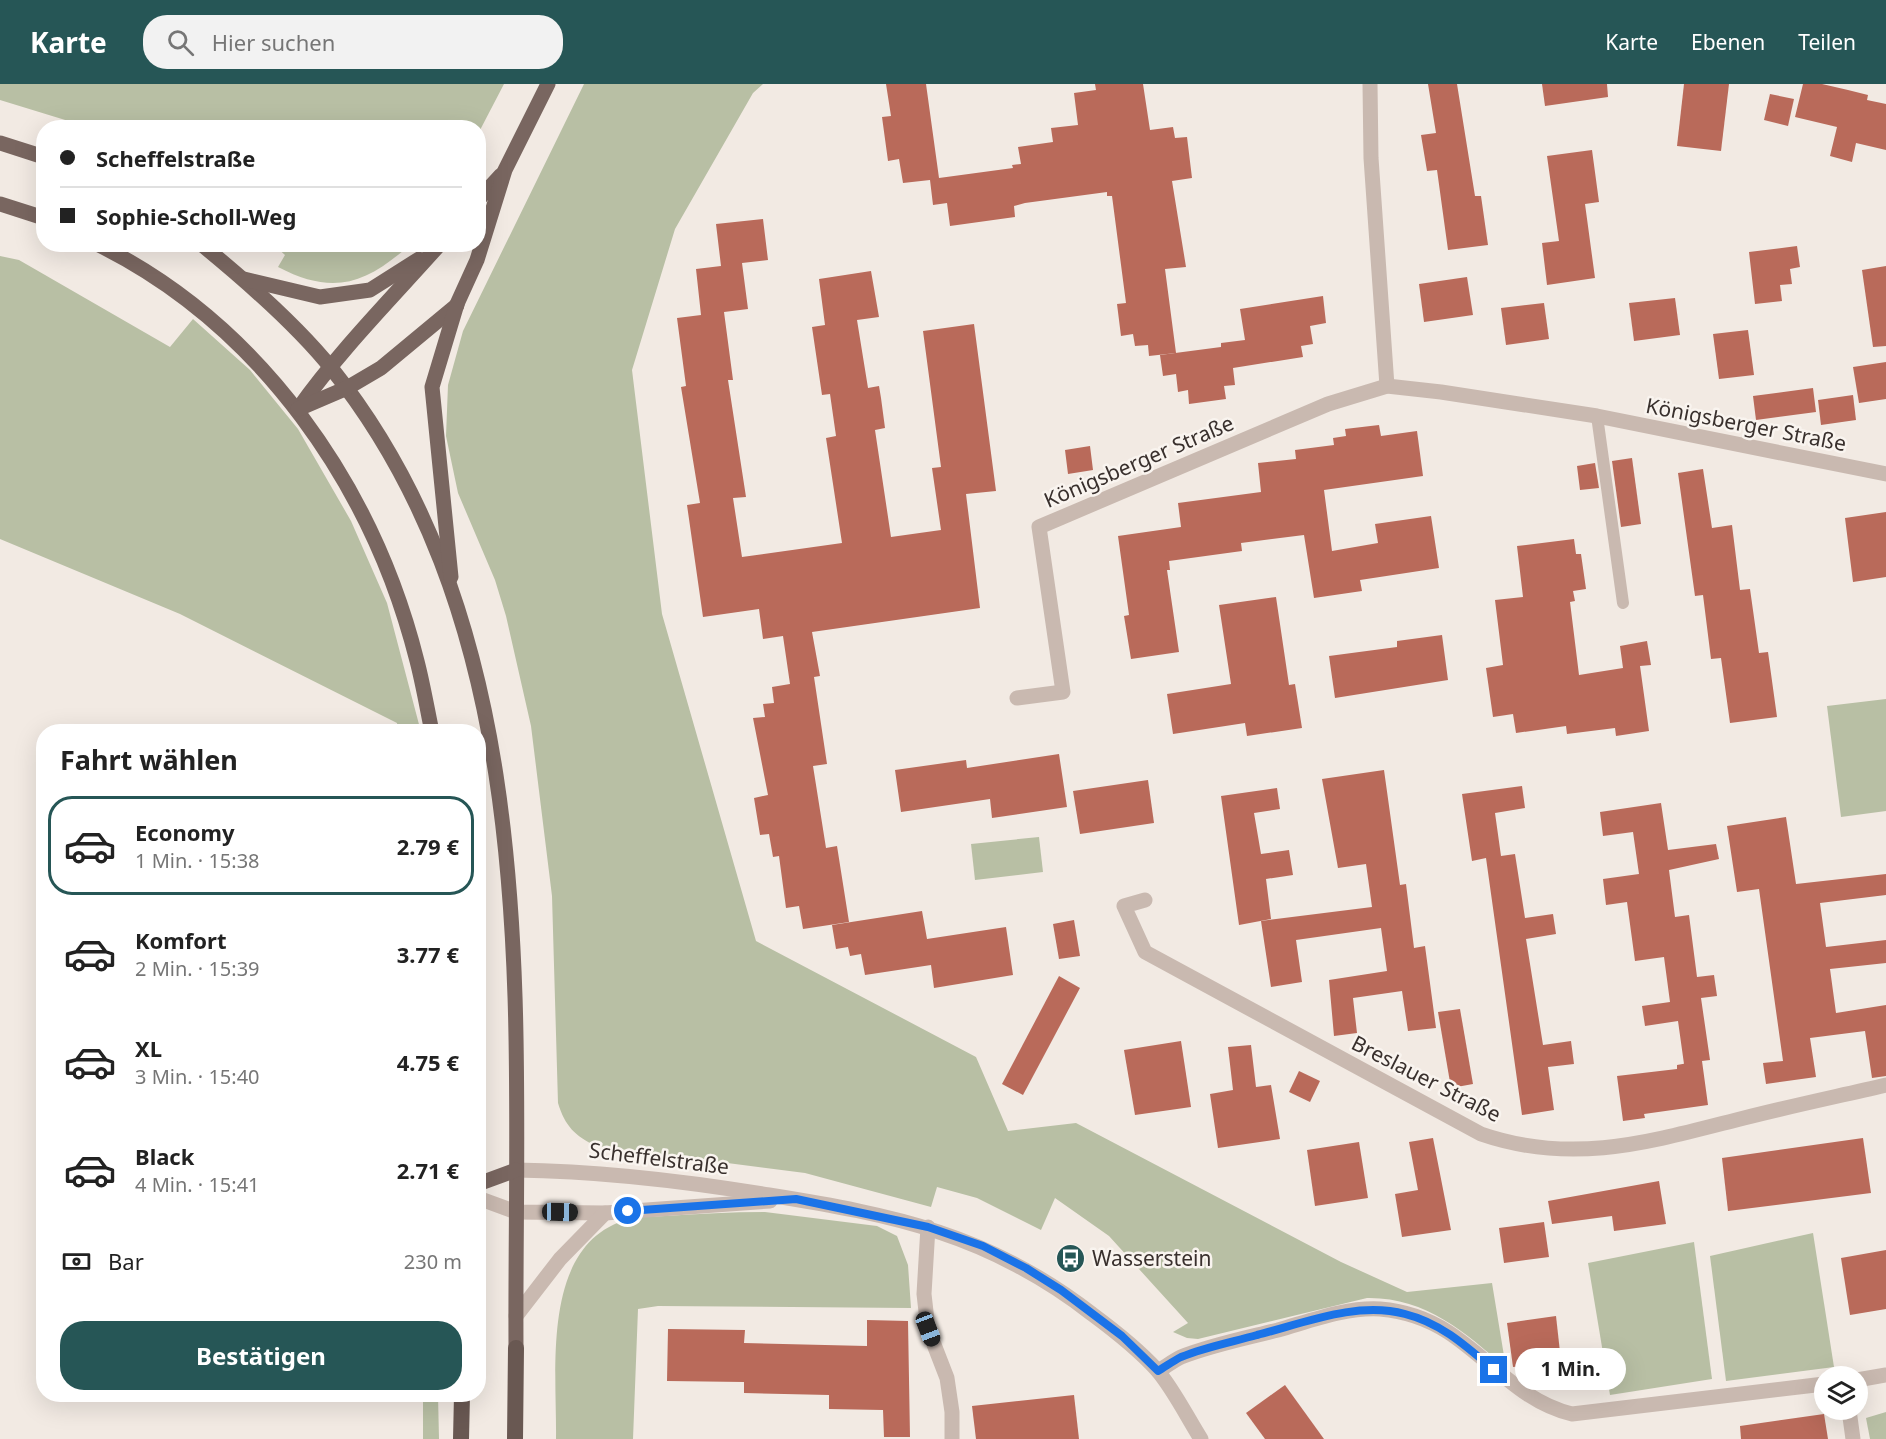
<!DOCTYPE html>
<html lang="de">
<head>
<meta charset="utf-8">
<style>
  :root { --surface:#fff; --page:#f2f2f2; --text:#222; --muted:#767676; --line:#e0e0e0; --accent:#265656 }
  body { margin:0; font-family:"Noto Sans",sans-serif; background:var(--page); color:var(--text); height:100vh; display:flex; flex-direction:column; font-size:22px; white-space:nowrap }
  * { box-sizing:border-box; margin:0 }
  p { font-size:20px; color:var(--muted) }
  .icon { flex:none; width:33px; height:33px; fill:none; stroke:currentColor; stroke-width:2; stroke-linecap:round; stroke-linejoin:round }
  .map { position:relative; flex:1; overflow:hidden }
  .panel { position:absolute; left:36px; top:640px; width:450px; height:678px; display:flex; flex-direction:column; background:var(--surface); border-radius:24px; box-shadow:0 6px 24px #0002 }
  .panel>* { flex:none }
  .banner { position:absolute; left:36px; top:36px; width:450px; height:132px; border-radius:24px; box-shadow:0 6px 24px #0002; display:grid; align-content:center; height:132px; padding:0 24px; background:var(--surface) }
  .fabs { position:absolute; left:1814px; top:1282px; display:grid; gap:12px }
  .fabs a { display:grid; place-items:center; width:54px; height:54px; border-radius:50%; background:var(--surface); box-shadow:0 6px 24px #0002; font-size:30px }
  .end { position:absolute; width:27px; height:27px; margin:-14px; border:8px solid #1a73e8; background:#fff; box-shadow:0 0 0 3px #fff }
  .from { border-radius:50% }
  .bubble { position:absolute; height:42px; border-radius:21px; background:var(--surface); box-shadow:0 6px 24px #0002; font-size:20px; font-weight:700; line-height:42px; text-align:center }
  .car { position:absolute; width:18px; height:36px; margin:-18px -9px; border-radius:8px; box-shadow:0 0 4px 2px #0007; background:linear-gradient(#222 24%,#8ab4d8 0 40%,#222 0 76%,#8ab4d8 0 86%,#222 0) }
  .banner b { display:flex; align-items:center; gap:21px; height:57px; font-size:22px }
  .banner b+b { border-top:2px solid var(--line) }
  .banner i { width:15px; height:15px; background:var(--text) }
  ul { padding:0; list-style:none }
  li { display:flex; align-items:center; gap:18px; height:99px; margin:0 12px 9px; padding:0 12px; border:3px solid transparent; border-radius:24px }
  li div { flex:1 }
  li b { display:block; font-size:22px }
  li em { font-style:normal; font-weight:700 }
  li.on { border-color:var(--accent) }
  li>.icon { width:54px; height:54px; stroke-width:1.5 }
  h2 { padding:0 24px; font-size:27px; line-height:72px }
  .pay { display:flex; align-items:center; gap:15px; height:66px; padding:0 24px; font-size:22px }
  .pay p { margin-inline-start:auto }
  .button { display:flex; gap:12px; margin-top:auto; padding:12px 24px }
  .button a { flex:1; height:69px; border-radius:24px; background:var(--accent); color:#fff; font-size:24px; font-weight:700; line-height:69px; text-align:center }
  header { display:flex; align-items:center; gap:36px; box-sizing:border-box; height:84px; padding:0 30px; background:var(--accent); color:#fff }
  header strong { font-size:28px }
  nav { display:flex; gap:33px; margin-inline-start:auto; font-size:21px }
  .search { width:420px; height:54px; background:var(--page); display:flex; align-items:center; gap:15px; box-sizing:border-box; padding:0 21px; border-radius:24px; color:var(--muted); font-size:22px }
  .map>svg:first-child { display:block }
</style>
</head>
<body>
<header>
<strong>Karte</strong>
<div class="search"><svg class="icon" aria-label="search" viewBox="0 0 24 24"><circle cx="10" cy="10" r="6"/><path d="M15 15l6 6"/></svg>Hier suchen</div>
<nav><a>Karte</a><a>Ebenen</a><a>Teilen</a></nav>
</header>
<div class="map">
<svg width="1886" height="1355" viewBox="0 0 1886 1355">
  <rect width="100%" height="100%" fill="#f2eae3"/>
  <g fill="#b8bfa4">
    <path d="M 0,0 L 504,0 L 479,48 L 478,44 L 88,43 L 0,16 Z"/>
    <path d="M 584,0 L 763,0 L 753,9 L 675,145 L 632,286 L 662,530 L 756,857 L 976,973 L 1008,1047 L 1076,1039 L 1341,1178 L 1407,1208 L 1492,1199 L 1506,1284 C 1465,1248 1425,1213 1367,1214 L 1198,1255 L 1187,1254 L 1173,1248 L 1188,1239 L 1109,1152 L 1055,1114 L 1041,1146 L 977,1114 L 937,1103 L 931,1123 L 805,1089 L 596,1062 C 575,1052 565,1042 558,1019 L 552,812 L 531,642 L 506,532 L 495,496 L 458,409 L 446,352 L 448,301 L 463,247 Z"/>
    <path d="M 274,161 L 410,161 C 365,200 334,212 278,183 L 285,171 Z"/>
    <path d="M 0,172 L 19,176 L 170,263 L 193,235 L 250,286 L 298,345 L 351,437 L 387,519 L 421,648 L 398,648 L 397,639 L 180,530 L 0,455 Z"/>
    <path d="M 1886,615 L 1886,727 L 1841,733 L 1827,622 Z"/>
    <path d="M 1039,753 L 1043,788 L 975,796 L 971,760 Z"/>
    <path d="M 765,1128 L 877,1142 L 897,1152 L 908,1181 L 911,1224 L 658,1222 L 638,1225 L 633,1355 L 556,1355 C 557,1285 540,1159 629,1135 C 640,1132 654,1133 665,1132 C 699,1130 732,1128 765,1128 Z"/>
    <path d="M 1813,1149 L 1834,1283 L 1726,1297 L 1710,1172 Z"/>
    <path d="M 1694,1158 L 1712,1295 L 1610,1311 L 1588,1179 Z"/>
    <path d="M 423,1311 L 438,1311 L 439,1355 L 423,1355 Z"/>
    <path d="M 1886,1328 L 1886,1355 L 1870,1355 L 1866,1334 Z"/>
  </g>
  <g fill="#b96a5a">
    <path d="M 886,0 L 926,0 L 939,94 L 1013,84 L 1012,81 L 1021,80 L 1018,63 L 1053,58 L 1051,44 L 1078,41 L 1074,9 L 1096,6 L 1095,0 L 1143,0 L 1150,46 L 1173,43 L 1175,54 L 1187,53 L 1192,94 L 1172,97 L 1186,183 L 1165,185 L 1176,269 L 1149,272 L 1148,261 L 1135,262 L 1133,250 L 1121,252 L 1117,220 L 1126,219 L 1112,112 L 1107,112 L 1107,108 L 1025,119 L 1014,122 L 1015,133 L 950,142 L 947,119 L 933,121 L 930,96 L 903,99 L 899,75 L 888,77 L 882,33 L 891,32 Z"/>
    <path d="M 1428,0 L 1457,0 L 1475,112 L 1481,112 L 1488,161 L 1448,166 L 1437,86 L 1427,87 L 1421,51 L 1436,49 Z"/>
    <path d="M 1542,0 L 1607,0 L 1608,13 L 1545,22 Z"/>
    <path d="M 1684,0 L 1729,0 L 1721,67 L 1677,62 Z"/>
    <path d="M 1803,0 L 1822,0 L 1848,6 L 1868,11 L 1867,16 L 1886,20 L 1886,66 L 1856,59 L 1852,78 L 1830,72 L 1837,43 L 1795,33 Z"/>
    <path d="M 1770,10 L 1794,15 L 1788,42 L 1764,36 Z"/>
    <path d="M 1592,66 L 1599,118 L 1585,120 L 1595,194 L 1547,201 L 1542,159 L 1559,157 L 1547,72 Z"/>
    <path d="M 763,135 L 768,176 L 742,179 L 748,225 L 724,228 L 733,296 L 728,296 L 746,413 L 733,414 L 742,473 L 842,459 L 826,354 L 836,352 L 830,310 L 822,311 L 812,243 L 825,241 L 819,195 L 871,187 L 879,233 L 857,236 L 868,304 L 879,302 L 881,314 L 885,344 L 875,346 L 891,453 L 941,446 L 932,384 L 941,383 L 923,247 L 974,240 L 996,407 L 966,410 L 980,524 L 812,548 L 820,592 L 814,593 L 827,680 L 813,682 L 826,764 L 837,762 L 849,838 L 803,845 L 799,822 L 786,824 L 779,772 L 773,773 L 769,750 L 760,751 L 754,714 L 768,711 L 753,634 L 765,633 L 763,620 L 774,619 L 772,603 L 790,600 L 783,552 L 763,555 L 759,525 L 703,533 L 687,421 L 700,419 L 681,303 L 686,302 L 677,234 L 701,231 L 696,185 L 721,182 L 716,140 Z"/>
    <path d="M 1797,162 L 1800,183 L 1790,185 L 1792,200 L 1780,201 L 1782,217 L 1755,220 L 1749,168 Z"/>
    <path d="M 1886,182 L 1886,262 L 1873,263 L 1862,186 Z"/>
    <path d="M 1467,193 L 1473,231 L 1424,238 L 1419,200 Z"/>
    <path d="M 1323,212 L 1326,239 L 1310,242 L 1313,260 L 1301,262 L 1303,273 L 1233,284 L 1235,301 L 1224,302 L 1226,315 L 1189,320 L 1188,306 L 1178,308 L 1176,290 L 1163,292 L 1160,271 L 1221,263 L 1221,259 L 1245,256 L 1240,225 Z"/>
    <path d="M 1675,214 L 1680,251 L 1634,257 L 1629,219 Z"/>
    <path d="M 1544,219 L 1549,255 L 1506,261 L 1501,224 Z"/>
    <path d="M 1748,246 L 1754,291 L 1719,295 L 1713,250 Z"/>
    <path d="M 1886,278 L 1886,315 L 1859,319 L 1853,283 Z"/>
    <path d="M 1813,304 L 1816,328 L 1756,336 L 1753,312 Z"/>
    <path d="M 1853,311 L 1856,336 L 1821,341 L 1818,316 Z"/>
    <path d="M 1379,341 L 1381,352 L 1417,347 L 1423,392 L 1324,406 L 1332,467 L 1378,459 L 1375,440 L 1431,432 L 1439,484 L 1360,496 L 1362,507 L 1314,514 L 1304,451 L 1241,459 L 1242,467 L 1169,477 L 1170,486 L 1167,486 L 1179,568 L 1131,575 L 1124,532 L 1129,531 L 1118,452 L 1181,443 L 1178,419 L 1261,408 L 1258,379 L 1296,375 L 1295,366 L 1334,361 L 1333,354 L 1346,352 L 1345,345 Z"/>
    <path d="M 1090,362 L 1093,386 L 1068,390 L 1065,366 Z"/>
    <path d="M 1632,374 L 1641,440 L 1621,443 L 1612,377 Z"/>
    <path d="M 1595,379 L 1599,404 L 1580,406 L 1577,382 Z"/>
    <path d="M 1703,385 L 1712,444 L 1732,441 L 1740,506 L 1750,505 L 1759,569 L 1768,568 L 1777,633 L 1730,639 L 1721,574 L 1711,575 L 1703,511 L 1695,512 L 1678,389 Z"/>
    <path d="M 1886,428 L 1886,493 L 1853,498 L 1845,434 Z"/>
    <path d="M 1574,455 L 1576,470 L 1581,470 L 1586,505 L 1573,507 L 1575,517 L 1570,518 L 1579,591 L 1623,584 L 1620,562 L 1647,557 L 1651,581 L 1640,582 L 1649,647 L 1616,652 L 1615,644 L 1567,650 L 1566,642 L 1516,649 L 1513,630 L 1493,633 L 1486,584 L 1503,581 L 1495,516 L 1523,513 L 1517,462 Z"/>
    <path d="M 1276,513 L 1289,601 L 1295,600 L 1302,644 L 1247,652 L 1245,639 L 1173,650 L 1167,610 L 1231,600 L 1219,521 Z"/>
    <path d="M 1442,551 L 1448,596 L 1335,614 L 1329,572 L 1397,563 L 1397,557 Z"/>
    <path d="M 1059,670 L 1067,723 L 992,734 L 990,715 L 901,728 L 895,686 L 966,676 L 967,684 Z"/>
    <path d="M 1384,686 L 1400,801 L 1406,800 L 1414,864 L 1425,862 L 1436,944 L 1408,947 L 1402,907 L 1353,914 L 1357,949 L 1334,952 L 1329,896 L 1387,887 L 1381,844 L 1296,856 L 1302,898 L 1271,903 L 1261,837 L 1372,823 L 1366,780 L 1338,784 L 1322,695 Z"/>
    <path d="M 1148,696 L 1154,739 L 1080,750 L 1073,707 Z"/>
    <path d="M 1522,702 L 1525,724 L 1495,729 L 1501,772 L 1515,770 L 1525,834 L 1553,830 L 1556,850 L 1526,855 L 1543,961 L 1571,957 L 1574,980 L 1548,983 L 1554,1026 L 1522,1031 L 1486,774 L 1472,777 L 1462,710 Z"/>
    <path d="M 1277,704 L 1280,725 L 1254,729 L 1261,770 L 1289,766 L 1293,791 L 1266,795 L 1271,835 L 1239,841 L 1221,712 Z"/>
    <path d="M 1661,719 L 1668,766 L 1716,760 L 1719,775 L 1669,786 L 1675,833 L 1689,831 L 1697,893 L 1714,891 L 1717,912 L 1701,914 L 1710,976 L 1702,977 L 1708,1021 L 1644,1030 L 1645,1034 L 1623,1037 L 1617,992 L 1677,985 L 1677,981 L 1688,979 L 1684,980 L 1678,937 L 1645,942 L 1642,922 L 1670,918 L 1664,873 L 1635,877 L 1627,818 L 1606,821 L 1603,795 L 1639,790 L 1633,748 L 1603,752 L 1600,728 Z"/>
    <path d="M 1786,733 L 1796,800 L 1886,790 L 1886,811 L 1820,819 L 1826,863 L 1886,856 L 1886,879 L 1830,885 L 1836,929 L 1886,921 L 1886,992 L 1872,994 L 1865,947 L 1810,954 L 1816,993 L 1766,1000 L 1763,979 L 1783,977 L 1759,805 L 1737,808 L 1727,742 Z"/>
    <path d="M 922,827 L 927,855 L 1006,843 L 1013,891 L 934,904 L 931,881 L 865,891 L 861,870 L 850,872 L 848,863 L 836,865 L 832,841 Z"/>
    <path d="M 1074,836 L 1080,872 L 1059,875 L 1053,840 Z"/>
    <path d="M 1059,892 L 1080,904 L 1023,1011 L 1002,1000 Z"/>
    <path d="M 1460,925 L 1473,1000 L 1451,1004 L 1438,928 Z"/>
    <path d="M 1181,957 L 1191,1023 L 1135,1031 L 1124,966 Z"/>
    <path d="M 1251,961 L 1256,1003 L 1271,1001 L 1280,1055 L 1218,1064 L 1210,1010 L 1233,1006 L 1228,963 Z"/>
    <path d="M 1299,987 L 1320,997 L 1310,1018 L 1289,1008 Z"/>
    <path d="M 1433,1054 L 1451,1146 L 1402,1153 L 1395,1110 L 1418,1106 L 1409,1058 Z"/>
    <path d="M 1863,1054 L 1871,1109 L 1728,1127 L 1722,1074 Z"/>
    <path d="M 1359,1058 L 1368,1114 L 1315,1122 L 1307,1066 Z"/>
    <path d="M 1659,1097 L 1666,1140 L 1614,1147 L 1612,1132 L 1552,1140 L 1548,1117 Z"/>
    <path d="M 1544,1138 L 1549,1173 L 1504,1179 L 1499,1144 Z"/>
    <path d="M 1886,1166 L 1886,1225 L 1850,1231 L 1841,1174 Z"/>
    <path d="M 1556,1232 L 1561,1277 L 1513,1283 L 1507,1239 Z"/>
    <path d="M 867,1236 L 908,1237 L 910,1353 L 884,1353 L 883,1326 L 829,1325 L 829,1311 L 744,1309 L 744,1298 L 667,1297 L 668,1245 L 745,1246 L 744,1259 L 867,1262 Z"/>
    <path d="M 1285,1301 L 1324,1355 L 1265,1355 L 1246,1329 Z"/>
    <path d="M 1074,1311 L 1079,1355 L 976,1355 L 972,1322 Z"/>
    <path d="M 1824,1330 L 1828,1355 L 1741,1355 L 1740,1342 Z"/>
  </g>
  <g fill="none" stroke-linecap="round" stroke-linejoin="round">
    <path stroke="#c9b9b0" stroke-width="12" d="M 1597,332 L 1623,519"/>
    <g stroke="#c9b9b0" stroke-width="15">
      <path d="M 1370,0 L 1371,74 L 1387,302"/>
      <path d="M 1017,614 L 1063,608 L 1039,443 L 1328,320 L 1387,302 L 1441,308 L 1597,332 L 1886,390"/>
      <path d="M 1145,816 L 1124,822 L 1145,868 L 1481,1050 C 1574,1082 1653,1057 1744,1034 C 1791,1022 1839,1012 1886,1001"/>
      <path d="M 928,1143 L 924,1210 L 928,1245 L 947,1294 L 952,1328 L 952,1355"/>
      <path d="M 1158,1287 C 1165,1283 1173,1277 1181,1273 C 1211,1261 1246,1254 1278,1246 C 1310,1237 1346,1223 1380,1225 C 1404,1227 1428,1235 1448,1248 C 1491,1276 1521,1318 1572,1330 L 1824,1300"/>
      <path d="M 1857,1296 L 1886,1291"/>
      <path d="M 1849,1326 L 1853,1355"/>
    </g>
    <g stroke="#c9b9b0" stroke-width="15">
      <path d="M 516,1086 C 602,1087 684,1097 769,1111 C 894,1131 989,1150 1092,1230 C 1115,1247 1138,1265 1157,1286 C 1174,1306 1187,1333 1201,1355"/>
      <path d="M 478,1114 L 516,1128 L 605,1129 L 770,1117"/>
      <path d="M 516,1232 L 560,1175 L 605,1129"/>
    </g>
    <g stroke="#796660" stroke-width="15">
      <path d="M 0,59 L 44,73"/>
      <path d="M 478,116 L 501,91"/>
      <path d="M 0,120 L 44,134"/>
      <path d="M 97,160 C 261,241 373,402 417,577 C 423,600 427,624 432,648"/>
      <path d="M 201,160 C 245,196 296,240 332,285 C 548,556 514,938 516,1264"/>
      <path d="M 244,195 L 320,213 L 370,206 L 419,175"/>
      <path d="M 298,325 C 341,265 391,215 440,160"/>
      <path d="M 298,325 L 347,304 L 381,284 L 457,221"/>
      <path d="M 451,493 L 432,303 L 457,220 L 477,176 L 505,86 L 548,0"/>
      <path d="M 478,1100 L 516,1086"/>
    </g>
    <g stroke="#695852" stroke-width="16">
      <path d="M 461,1355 L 462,1311"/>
      <path d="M 515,1355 L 516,1264"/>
    </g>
  </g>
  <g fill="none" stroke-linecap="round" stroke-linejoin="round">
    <path stroke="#1a73e8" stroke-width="8" d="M 628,1127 L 796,1115 L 928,1143 L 983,1162 L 1026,1184 L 1061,1206 L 1122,1252 L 1158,1287 C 1165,1283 1173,1277 1181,1273 C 1205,1263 1232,1258 1257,1251 C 1304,1239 1357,1217 1405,1230 C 1441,1239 1466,1262 1494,1286"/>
  </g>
  <defs>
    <symbol id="bus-disc" viewBox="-11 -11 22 22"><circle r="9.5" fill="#265656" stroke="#f9f4ef"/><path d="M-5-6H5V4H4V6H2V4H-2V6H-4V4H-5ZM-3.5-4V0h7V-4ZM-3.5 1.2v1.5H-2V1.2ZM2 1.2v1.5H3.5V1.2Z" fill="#fff"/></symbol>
  </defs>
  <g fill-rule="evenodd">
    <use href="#bus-disc" x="1054" y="1158" width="33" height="33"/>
  </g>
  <g text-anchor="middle" stroke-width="5" stroke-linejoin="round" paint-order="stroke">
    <g font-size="21" fill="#39302d" stroke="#f9f4ef">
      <text transform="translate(1746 341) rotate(11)" y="7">Königsberger Straße</text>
      <text transform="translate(1139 378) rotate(-23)" y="7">Königsberger Straße</text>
      <text transform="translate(1426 995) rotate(27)" y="7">Breslauer Straße</text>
      <text transform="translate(659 1075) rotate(7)" y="7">Scheffelstraße</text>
    </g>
    <g font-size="21" fill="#39302d" stroke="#f9f4ef" text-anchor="start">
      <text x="1092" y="1182">Wasserstein</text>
    </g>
  </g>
</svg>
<div class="fabs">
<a><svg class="icon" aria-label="layers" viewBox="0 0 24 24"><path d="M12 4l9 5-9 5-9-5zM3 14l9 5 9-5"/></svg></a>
</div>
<i class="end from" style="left:628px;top:1127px"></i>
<i class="end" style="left:1494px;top:1286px"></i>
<div class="bubble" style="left:1515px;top:1264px;width:111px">1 Min.</div>
<i class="car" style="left:560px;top:1128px;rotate:91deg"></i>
<i class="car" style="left:928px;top:1245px;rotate:159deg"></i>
<div class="banner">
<b><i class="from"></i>Scheffelstraße</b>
<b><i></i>Sophie-Scholl-Weg</b>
</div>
<section class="panel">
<h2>Fahrt wählen</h2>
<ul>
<li class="on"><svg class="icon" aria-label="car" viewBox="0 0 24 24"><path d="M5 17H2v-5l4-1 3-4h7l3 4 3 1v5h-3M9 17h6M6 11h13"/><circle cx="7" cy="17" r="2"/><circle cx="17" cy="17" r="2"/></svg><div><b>Economy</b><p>1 Min. · 15:38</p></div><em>2.79 €</em></li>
<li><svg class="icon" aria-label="car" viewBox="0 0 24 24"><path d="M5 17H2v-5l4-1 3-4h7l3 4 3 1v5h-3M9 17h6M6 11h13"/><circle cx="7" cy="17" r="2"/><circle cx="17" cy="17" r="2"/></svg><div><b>Komfort</b><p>2 Min. · 15:39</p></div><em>3.77 €</em></li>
<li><svg class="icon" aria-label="car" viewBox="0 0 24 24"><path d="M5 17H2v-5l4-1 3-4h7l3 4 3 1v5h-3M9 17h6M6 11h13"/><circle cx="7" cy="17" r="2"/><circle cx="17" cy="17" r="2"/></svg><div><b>XL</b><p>3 Min. · 15:40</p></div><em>4.75 €</em></li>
<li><svg class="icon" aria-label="car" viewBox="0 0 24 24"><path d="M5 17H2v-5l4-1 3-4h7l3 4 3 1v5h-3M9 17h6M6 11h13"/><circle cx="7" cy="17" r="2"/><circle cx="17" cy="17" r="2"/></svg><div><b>Black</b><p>4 Min. · 15:41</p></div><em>2.71 €</em></li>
</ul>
<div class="pay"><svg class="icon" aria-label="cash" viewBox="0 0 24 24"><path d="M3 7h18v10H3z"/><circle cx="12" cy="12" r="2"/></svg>Bar<p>230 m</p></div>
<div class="button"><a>Bestätigen</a></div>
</section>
</div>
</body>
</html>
